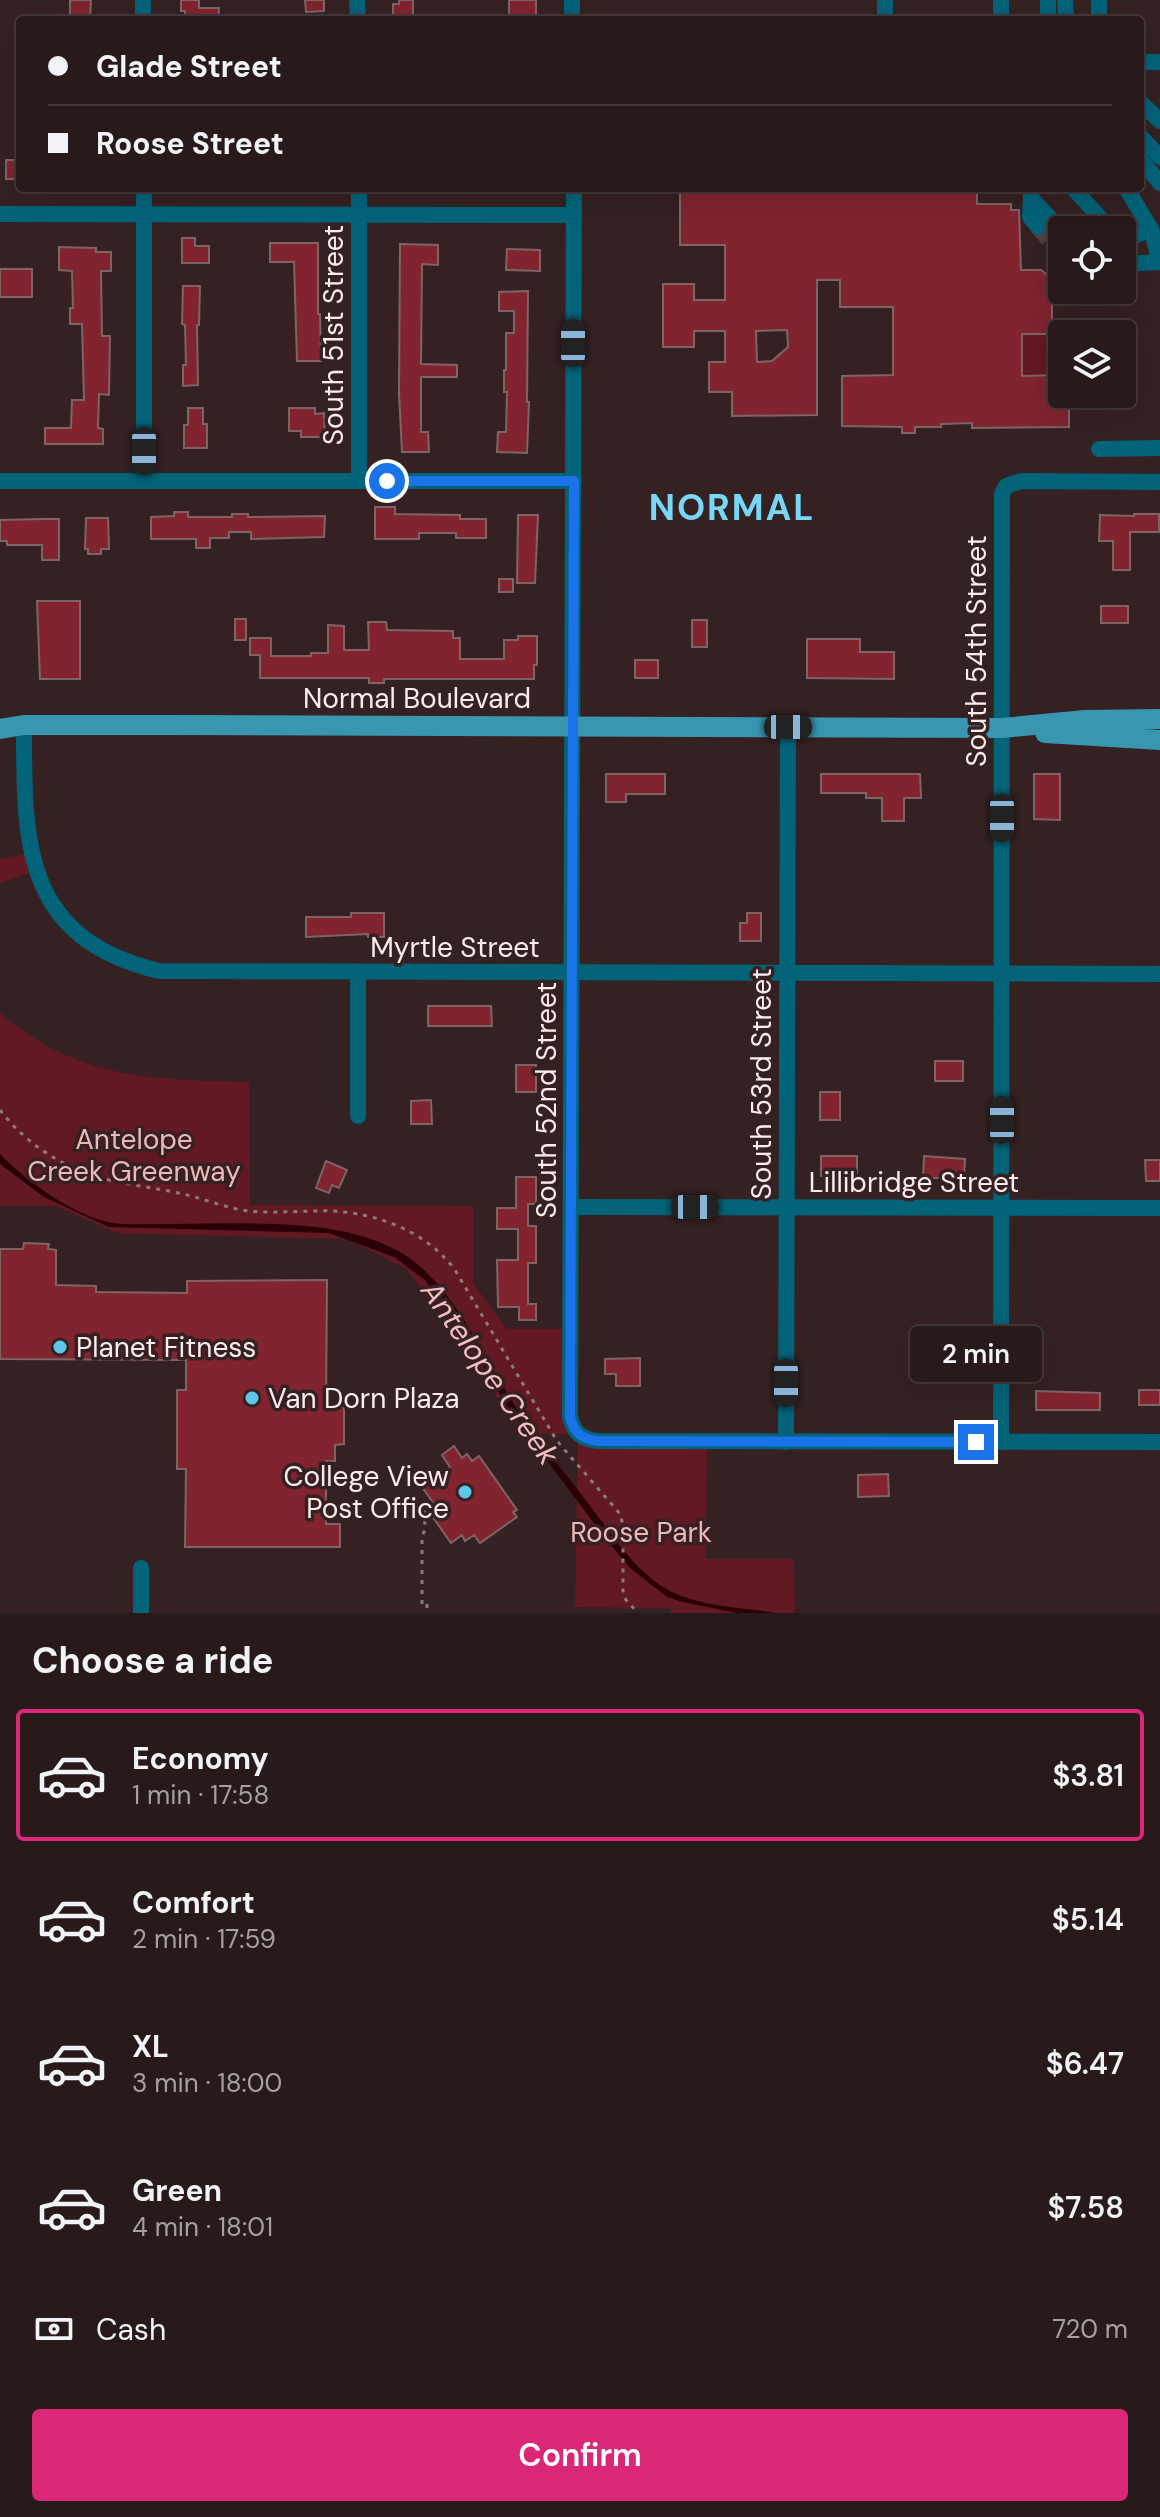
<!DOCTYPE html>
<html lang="en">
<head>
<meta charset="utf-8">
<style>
  :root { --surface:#28191a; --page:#302223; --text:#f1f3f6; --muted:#a5a0a2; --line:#443839; --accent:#db2777 }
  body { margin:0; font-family:"DM Sans",sans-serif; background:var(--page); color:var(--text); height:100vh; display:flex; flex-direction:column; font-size:30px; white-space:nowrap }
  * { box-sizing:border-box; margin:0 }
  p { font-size:26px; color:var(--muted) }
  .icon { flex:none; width:44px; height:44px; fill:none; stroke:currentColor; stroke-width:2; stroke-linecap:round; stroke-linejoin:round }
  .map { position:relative; height:1613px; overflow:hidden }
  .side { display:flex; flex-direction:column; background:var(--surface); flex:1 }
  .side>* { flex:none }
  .top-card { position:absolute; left:16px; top:16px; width:1128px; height:176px; border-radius:8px; box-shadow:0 8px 32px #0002,0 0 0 2px var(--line); display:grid; align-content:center; height:176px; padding:0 32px; background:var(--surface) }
  .tools { position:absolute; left:1048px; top:216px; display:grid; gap:16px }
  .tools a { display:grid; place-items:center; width:88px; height:88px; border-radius:8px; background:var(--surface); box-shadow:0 8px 32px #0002,0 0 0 2px var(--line); font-size:40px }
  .end { position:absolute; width:36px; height:36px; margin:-18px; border:10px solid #1a73e8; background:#fff; box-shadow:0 0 0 4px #fff }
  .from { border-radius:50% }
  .bubble { position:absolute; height:56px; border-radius:8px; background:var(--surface); box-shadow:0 8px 32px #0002,0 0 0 2px var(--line); font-size:26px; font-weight:600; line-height:56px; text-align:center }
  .car { position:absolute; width:24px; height:48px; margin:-24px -12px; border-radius:10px; box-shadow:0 0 6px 2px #0007; background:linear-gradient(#222 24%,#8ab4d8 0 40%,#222 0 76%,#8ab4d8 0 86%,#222 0) }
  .top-card b { display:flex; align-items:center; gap:28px; height:76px; font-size:30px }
  .top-card b+b { border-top:2px solid var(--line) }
  .top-card i { width:20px; height:20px; background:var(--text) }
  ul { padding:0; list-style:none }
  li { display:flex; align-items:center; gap:24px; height:132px; margin:0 16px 12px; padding:0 16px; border:4px solid transparent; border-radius:8px }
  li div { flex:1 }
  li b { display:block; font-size:30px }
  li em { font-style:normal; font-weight:600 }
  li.current { border-color:var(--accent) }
  li>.icon { width:72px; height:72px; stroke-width:1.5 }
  h2 { padding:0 32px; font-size:36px; line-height:96px }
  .pay { display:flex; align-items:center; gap:20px; height:88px; padding:0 32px; font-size:30px }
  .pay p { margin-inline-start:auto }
  .button { display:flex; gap:16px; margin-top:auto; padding:16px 32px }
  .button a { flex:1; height:92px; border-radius:8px; background:var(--accent); color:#fff; font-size:32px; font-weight:600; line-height:92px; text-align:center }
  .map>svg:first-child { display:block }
</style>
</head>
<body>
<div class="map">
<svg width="1160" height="1613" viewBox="0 0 1160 1613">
  <rect width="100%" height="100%" fill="#352122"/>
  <g fill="#631923">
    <path d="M 1022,334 L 1061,334 L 1062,375 L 1022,376 Z"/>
    <path d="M 31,853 L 36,871 L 0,883 L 0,859 Z"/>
    <path d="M 0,1013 C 79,1080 150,1079 249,1082 L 250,1205 L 473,1206 L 473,1283 L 507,1329 L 571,1329 L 578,1434 L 707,1442 L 706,1559 L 794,1559 L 795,1613 L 671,1613 L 671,1608 L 575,1607 L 578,1434 L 523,1434 L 407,1269 L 346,1239 L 117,1233 L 56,1206 L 0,1206 Z"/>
  </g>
  <path fill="#2a0005" d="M 0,1154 C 26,1181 74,1216 112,1223 C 128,1225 145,1224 161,1224 C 235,1225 341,1214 405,1255 C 446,1282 472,1333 496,1374 C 523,1422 558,1464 591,1507 C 614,1537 636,1573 670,1591 C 698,1606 744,1608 776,1613 L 737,1613 L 683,1602 L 667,1597 L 630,1568 L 608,1542 L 510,1411 L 457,1324 L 425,1280 L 394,1257 L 329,1233 L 109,1227 L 44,1197 L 0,1164 Z"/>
  <g fill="#812430" stroke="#7d6565" stroke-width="2" fill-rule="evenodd">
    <path d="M 70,0 L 91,0 L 90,20 L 70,20 Z"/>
    <path d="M 181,0 L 199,0 L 199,8 L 219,8 L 218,20 L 185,20 L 185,11 L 181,11 Z"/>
    <path d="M 305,0 L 324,0 L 324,11 L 306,12 Z"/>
    <path d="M 399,0 L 413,0 L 413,20 L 393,20 L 393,4 L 399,4 Z"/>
    <rect x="509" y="0" width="27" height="20"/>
    <rect x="6" y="160" width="14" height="19"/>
    <path d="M 680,188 L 977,188 L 977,204 L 1011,204 L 1011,210 L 1019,210 L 1021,270 L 1041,270 L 1052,279 L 1052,334 L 1022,334 L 1022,376 L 1062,375 L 1062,394 L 1069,394 L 1069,427 L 972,428 L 972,423 L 941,424 L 941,427 L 915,427 L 915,433 L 902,433 L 902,427 L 842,426 L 842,376 L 893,375 L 893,307 L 840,307 L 840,280 L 817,280 L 817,415 L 732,416 L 732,392 L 709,392 L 709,362 L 725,362 L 725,331 L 694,331 L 694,347 L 663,347 L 663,284 L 694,284 L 694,300 L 725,300 L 725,245 L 680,245 ZM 787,330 L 788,347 L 772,361 L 757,362 L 756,331 Z"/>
    <path d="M 182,238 L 195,238 L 195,246 L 209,246 L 209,263 L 182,263 Z"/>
    <path d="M 270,243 L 318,243 L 318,314 L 320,314 L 321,361 L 297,361 L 294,262 L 270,262 Z"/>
    <path d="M 400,244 L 438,245 L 438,265 L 422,264 L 421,364 L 457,365 L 457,377 L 421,377 L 421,432 L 428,432 L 429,452 L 402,452 L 399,394 Z"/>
    <path d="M 59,247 L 96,248 L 96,252 L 111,252 L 111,271 L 101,271 L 102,336 L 110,336 L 109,395 L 99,394 L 98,428 L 103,429 L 103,444 L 45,444 L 45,428 L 71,428 L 72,400 L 84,400 L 82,324 L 70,324 L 70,308 L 73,308 L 72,271 L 59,270 Z"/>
    <path d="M 507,249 L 540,250 L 540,271 L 506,270 Z"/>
    <rect x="0" y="269" width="32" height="28"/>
    <path d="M 183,286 L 200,286 L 199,325 L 197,325 L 198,385 L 183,386 L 183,365 L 186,365 L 185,325 L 182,324 Z"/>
    <path d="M 528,291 L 527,402 L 529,402 L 527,453 L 497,452 L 498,432 L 506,432 L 507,392 L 504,392 L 504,370 L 506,370 L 506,333 L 514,333 L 514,311 L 499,311 L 499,292 Z"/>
    <path d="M 188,408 L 203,408 L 203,424 L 207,424 L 207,448 L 184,448 L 184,425 L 188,425 Z"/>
    <path d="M 289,408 L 315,408 L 315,414 L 324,413 L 325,437 L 301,437 L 301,431 L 289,431 Z"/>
    <path d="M 375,507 L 395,507 L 395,514 L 460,515 L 460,519 L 486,519 L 486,538 L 456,538 L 456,533 L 419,533 L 419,539 L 375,539 Z"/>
    <path d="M 174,512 L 188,512 L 188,517 L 232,517 L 232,514 L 248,514 L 248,517 L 325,516 L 324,537 L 251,539 L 251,532 L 229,532 L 229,538 L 210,538 L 210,548 L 196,548 L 196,539 L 151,539 L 151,517 L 174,516 Z"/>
    <path d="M 1134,514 L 1159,514 L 1159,532 L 1130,532 L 1130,570 L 1113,570 L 1113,541 L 1099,541 L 1100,515 L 1134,516 Z"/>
    <path d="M 518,515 L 538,515 L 535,583 L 517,583 Z"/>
    <path d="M 86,518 L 108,518 L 109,549 L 101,549 L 101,554 L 88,554 L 88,549 L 85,549 Z"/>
    <path d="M 42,519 L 59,519 L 59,560 L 42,560 L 42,545 L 7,545 L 7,541 L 0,541 L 0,520 Z"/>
    <rect x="499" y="579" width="14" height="13"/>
    <path d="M 37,601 L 80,601 L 80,679 L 40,679 Z"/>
    <rect x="1101" y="606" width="27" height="17"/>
    <rect x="235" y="619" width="11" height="21"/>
    <rect x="692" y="620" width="15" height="27"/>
    <path d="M 368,622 L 386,622 L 387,630 L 453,631 L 453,638 L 460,638 L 460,659 L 504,659 L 504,640 L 518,640 L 518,636 L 537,636 L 537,665 L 534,665 L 534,679 L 384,679 L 384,683 L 369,683 L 369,678 L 260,678 L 260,655 L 250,655 L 250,638 L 271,638 L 271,656 L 311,656 L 311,653 L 328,653 L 328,625 L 344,626 L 344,650 L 369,650 Z"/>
    <path d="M 807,639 L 860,639 L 860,652 L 894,652 L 894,679 L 807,678 Z"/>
    <rect x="635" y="660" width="23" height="18"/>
    <path d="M 606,774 L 665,774 L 665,794 L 626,794 L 626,802 L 606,802 Z"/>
    <path d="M 821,774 L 920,774 L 921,798 L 904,798 L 904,821 L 882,821 L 882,798 L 866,798 L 866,793 L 821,793 Z"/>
    <path d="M 1034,774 L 1060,774 L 1060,820 L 1034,819 Z"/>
    <path d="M 351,913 L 384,913 L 384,937 L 368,937 L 368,934 L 306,937 L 306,917 L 351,917 Z"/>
    <path d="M 747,913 L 761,913 L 761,941 L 740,941 L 740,923 L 747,923 Z"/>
    <path d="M 428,1006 L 491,1006 L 492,1026 L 428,1026 Z"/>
    <rect x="935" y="1061" width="28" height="20"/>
    <rect x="516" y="1065" width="20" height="27"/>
    <rect x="820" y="1092" width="20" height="28"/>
    <path d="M 431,1100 L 432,1124 L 411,1124 L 411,1101 Z"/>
    <path d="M 821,1156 L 857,1156 L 857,1175 L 821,1176 Z"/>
    <path d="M 924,1156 L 965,1159 L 964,1178 L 923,1178 Z"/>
    <path d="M 1145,1160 L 1160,1160 L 1160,1181 L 1146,1181 Z"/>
    <path d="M 326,1161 L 347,1170 L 339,1188 L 332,1185 L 329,1193 L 316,1188 Z"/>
    <path d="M 516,1177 L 536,1177 L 536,1204 L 528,1204 L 528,1226 L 536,1226 L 536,1263 L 528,1263 L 528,1304 L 536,1304 L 536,1320 L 519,1320 L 519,1307 L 498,1307 L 497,1260 L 518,1260 L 518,1229 L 497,1229 L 497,1208 L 516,1208 Z"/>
    <path d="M 24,1243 L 49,1244 L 48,1249 L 56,1250 L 56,1285 L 96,1286 L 96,1292 L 187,1293 L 187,1281 L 327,1280 L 326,1407 L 344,1407 L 344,1444 L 335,1445 L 335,1461 L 326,1461 L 326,1524 L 340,1524 L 340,1547 L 185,1547 L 186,1469 L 177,1469 L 177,1390 L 186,1390 L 186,1360 L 0,1359 L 0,1249 L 23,1249 Z"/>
    <path d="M 942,1326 L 965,1326 L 964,1355 L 942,1355 Z"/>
    <path d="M 640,1358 L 640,1386 L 616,1386 L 616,1374 L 605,1374 L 605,1359 Z"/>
    <rect x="1139" y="1390" width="21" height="15"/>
    <path d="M 1036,1391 L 1100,1393 L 1100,1410 L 1036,1410 Z"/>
    <path d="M 454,1446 L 462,1458 L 467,1454 L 472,1461 L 479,1456 L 517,1510 L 513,1512 L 517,1517 L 480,1543 L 474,1535 L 465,1541 L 462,1535 L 451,1543 L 432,1516 L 439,1511 L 422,1487 L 450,1467 L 442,1455 Z"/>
    <path d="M 888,1474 L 889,1496 L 858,1497 L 858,1475 Z"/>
  </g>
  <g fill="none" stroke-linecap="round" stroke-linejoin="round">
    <path stroke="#534040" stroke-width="16" stroke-dasharray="16 8" stroke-linecap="butt" d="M 1038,227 L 1062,256"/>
    <g stroke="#8d7b7b" stroke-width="3" stroke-dasharray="4 6" stroke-linecap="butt">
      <path d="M 0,1110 C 22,1139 53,1161 88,1174 C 116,1184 153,1187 183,1194 C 205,1199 226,1208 248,1211 C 276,1214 305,1210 333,1211 C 380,1214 427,1232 455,1270 L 557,1441 L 621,1515 L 623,1530 L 623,1591 L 626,1600 L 638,1613"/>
      <path d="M 422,1604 L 422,1537 L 425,1529 L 424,1502 L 429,1497"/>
      <path d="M 427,1604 L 427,1613"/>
    </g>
    <g stroke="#026379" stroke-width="16">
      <path d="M 143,0 L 143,20"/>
      <path d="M 357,0 L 358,20"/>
      <path d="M 572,0 L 572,20"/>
      <path d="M 885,0 L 885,20"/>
      <path d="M 1065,0 L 1066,20"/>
      <path d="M 1099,0 L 1099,20"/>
      <path d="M 1001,20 L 1001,0"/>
      <path d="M 1048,20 L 1048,0"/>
      <path d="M 1140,62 L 1160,62"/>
      <path d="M 1140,102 L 1160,121"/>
      <path d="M 1140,136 L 1160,157"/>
      <path d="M 1140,159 L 1160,183"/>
      <path d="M 574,188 L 570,1416 C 573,1433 583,1440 599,1441 L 1160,1442"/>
      <path d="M 1031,188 L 1031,198 L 1062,231"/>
      <path d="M 1073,188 L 1111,230"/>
      <path d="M 1126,188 L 1151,229 L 1160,262"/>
      <path d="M 1031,198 L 1030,217 L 1038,227"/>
      <path d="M 0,214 L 574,215"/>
      <path d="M 1122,241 L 1151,229"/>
      <path d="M 1122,264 L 1160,262"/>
      <path d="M 1099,449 L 1160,448"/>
      <path d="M 0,481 L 574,481"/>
      <path d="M 144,481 L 144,188"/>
      <path d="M 359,481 L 359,188"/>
      <path d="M 24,725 C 24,842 22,938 159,971 L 1160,974"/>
      <path d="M 358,973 L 358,1116"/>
      <path d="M 572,1207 L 1160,1208"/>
      <path d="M 786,1442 L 788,727"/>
      <path d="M 1001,1442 L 1002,494 L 1006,486 L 1021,481 L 1160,482"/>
      <path d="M 141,1613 L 141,1568"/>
    </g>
    <g stroke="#3896b1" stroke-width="20">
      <path d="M 0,729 L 24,725 L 170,725 L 1002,728 L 1085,720 L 1160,719"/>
      <path d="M 1045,733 L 1160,740"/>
    </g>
  </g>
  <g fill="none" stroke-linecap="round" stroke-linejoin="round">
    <path stroke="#1a73e8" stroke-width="10" d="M 387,481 L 574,481 L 570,1416 C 573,1433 583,1440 599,1441 L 976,1442"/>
  </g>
  <g fill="#5cc7e7" stroke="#352122" stroke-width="3">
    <circle cx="60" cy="1347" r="8"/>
    <circle cx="252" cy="1398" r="8"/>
    <circle cx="465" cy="1492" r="8"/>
  </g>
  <g text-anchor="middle" stroke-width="7" stroke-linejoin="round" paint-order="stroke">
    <g font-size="28" fill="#fceded" stroke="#352122">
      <text transform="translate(333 335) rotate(-90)" y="10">South 51st Street</text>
      <text transform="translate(976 651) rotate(-90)" y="10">South 54th Street</text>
      <text x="417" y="708">Normal Boulevard</text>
      <text x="455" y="957">Myrtle Street</text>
      <text transform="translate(761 1084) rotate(-90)" y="10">South 53rd Street</text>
      <text transform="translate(546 1100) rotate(-90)" y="10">South 52nd Street</text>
      <text x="914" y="1192">Lillibridge Street</text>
    </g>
    <g font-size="28" fill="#eeb8b9" stroke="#352122">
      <text x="134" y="1149">Antelope<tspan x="134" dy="32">Creek Greenway</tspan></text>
      <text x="641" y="1542">Roose Park</text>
    </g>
    <g font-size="28" fill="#fceded" stroke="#352122" text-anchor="start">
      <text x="76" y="1357">Planet Fitness</text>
      <text x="268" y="1408">Van Dorn Plaza</text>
      <text x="449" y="1486" text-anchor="end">College View<tspan x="449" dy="32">Post Office</tspan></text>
    </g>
    <g font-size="30" font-style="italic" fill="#f5bfc0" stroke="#352122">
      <text transform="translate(490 1373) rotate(55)" y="10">Antelope Creek</text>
    </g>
    <g font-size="36" font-weight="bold" letter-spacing="2" fill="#77d7f5" stroke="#352122">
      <text x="732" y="520">NORMAL</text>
    </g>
  </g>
</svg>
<div class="tools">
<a><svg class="icon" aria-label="locate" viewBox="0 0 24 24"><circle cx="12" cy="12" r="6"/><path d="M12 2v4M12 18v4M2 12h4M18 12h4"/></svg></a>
<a><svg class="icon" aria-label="layers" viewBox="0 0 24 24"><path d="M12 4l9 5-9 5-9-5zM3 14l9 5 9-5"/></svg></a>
</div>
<i class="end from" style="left:387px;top:481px"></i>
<i class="end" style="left:976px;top:1442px"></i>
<div class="bubble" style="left:910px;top:1326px;width:132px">2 min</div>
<i class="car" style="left:573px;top:343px;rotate:0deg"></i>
<i class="car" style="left:144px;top:451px;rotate:180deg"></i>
<i class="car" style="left:788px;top:727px;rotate:90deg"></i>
<i class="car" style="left:1002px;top:818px;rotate:180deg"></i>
<i class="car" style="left:1002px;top:1120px;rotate:0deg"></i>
<i class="car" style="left:695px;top:1207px;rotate:90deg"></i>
<i class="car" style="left:786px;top:1383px;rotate:180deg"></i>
<div class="top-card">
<b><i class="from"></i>Glade Street</b>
<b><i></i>Roose Street</b>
</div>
</div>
<section class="side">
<h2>Choose a ride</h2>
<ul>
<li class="current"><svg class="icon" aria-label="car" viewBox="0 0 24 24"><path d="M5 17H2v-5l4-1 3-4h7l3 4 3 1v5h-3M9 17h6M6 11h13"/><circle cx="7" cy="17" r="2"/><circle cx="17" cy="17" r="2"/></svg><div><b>Economy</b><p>1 min · 17:58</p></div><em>$3.81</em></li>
<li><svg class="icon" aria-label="car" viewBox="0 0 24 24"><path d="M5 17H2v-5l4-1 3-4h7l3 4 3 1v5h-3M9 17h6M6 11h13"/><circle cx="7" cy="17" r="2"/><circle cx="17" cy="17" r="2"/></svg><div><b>Comfort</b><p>2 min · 17:59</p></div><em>$5.14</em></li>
<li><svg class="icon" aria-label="car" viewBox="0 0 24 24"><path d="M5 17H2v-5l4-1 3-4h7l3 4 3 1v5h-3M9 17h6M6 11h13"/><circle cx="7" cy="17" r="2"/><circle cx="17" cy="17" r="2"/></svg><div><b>XL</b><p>3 min · 18:00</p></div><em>$6.47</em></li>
<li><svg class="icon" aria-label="car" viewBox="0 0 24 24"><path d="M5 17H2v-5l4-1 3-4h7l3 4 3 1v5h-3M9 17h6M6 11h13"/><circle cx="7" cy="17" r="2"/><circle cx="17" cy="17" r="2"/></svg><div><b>Green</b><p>4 min · 18:01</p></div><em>$7.58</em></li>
</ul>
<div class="pay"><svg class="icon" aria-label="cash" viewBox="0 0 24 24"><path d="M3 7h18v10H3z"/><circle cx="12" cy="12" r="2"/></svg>Cash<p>720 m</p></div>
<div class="button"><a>Confirm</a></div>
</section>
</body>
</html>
